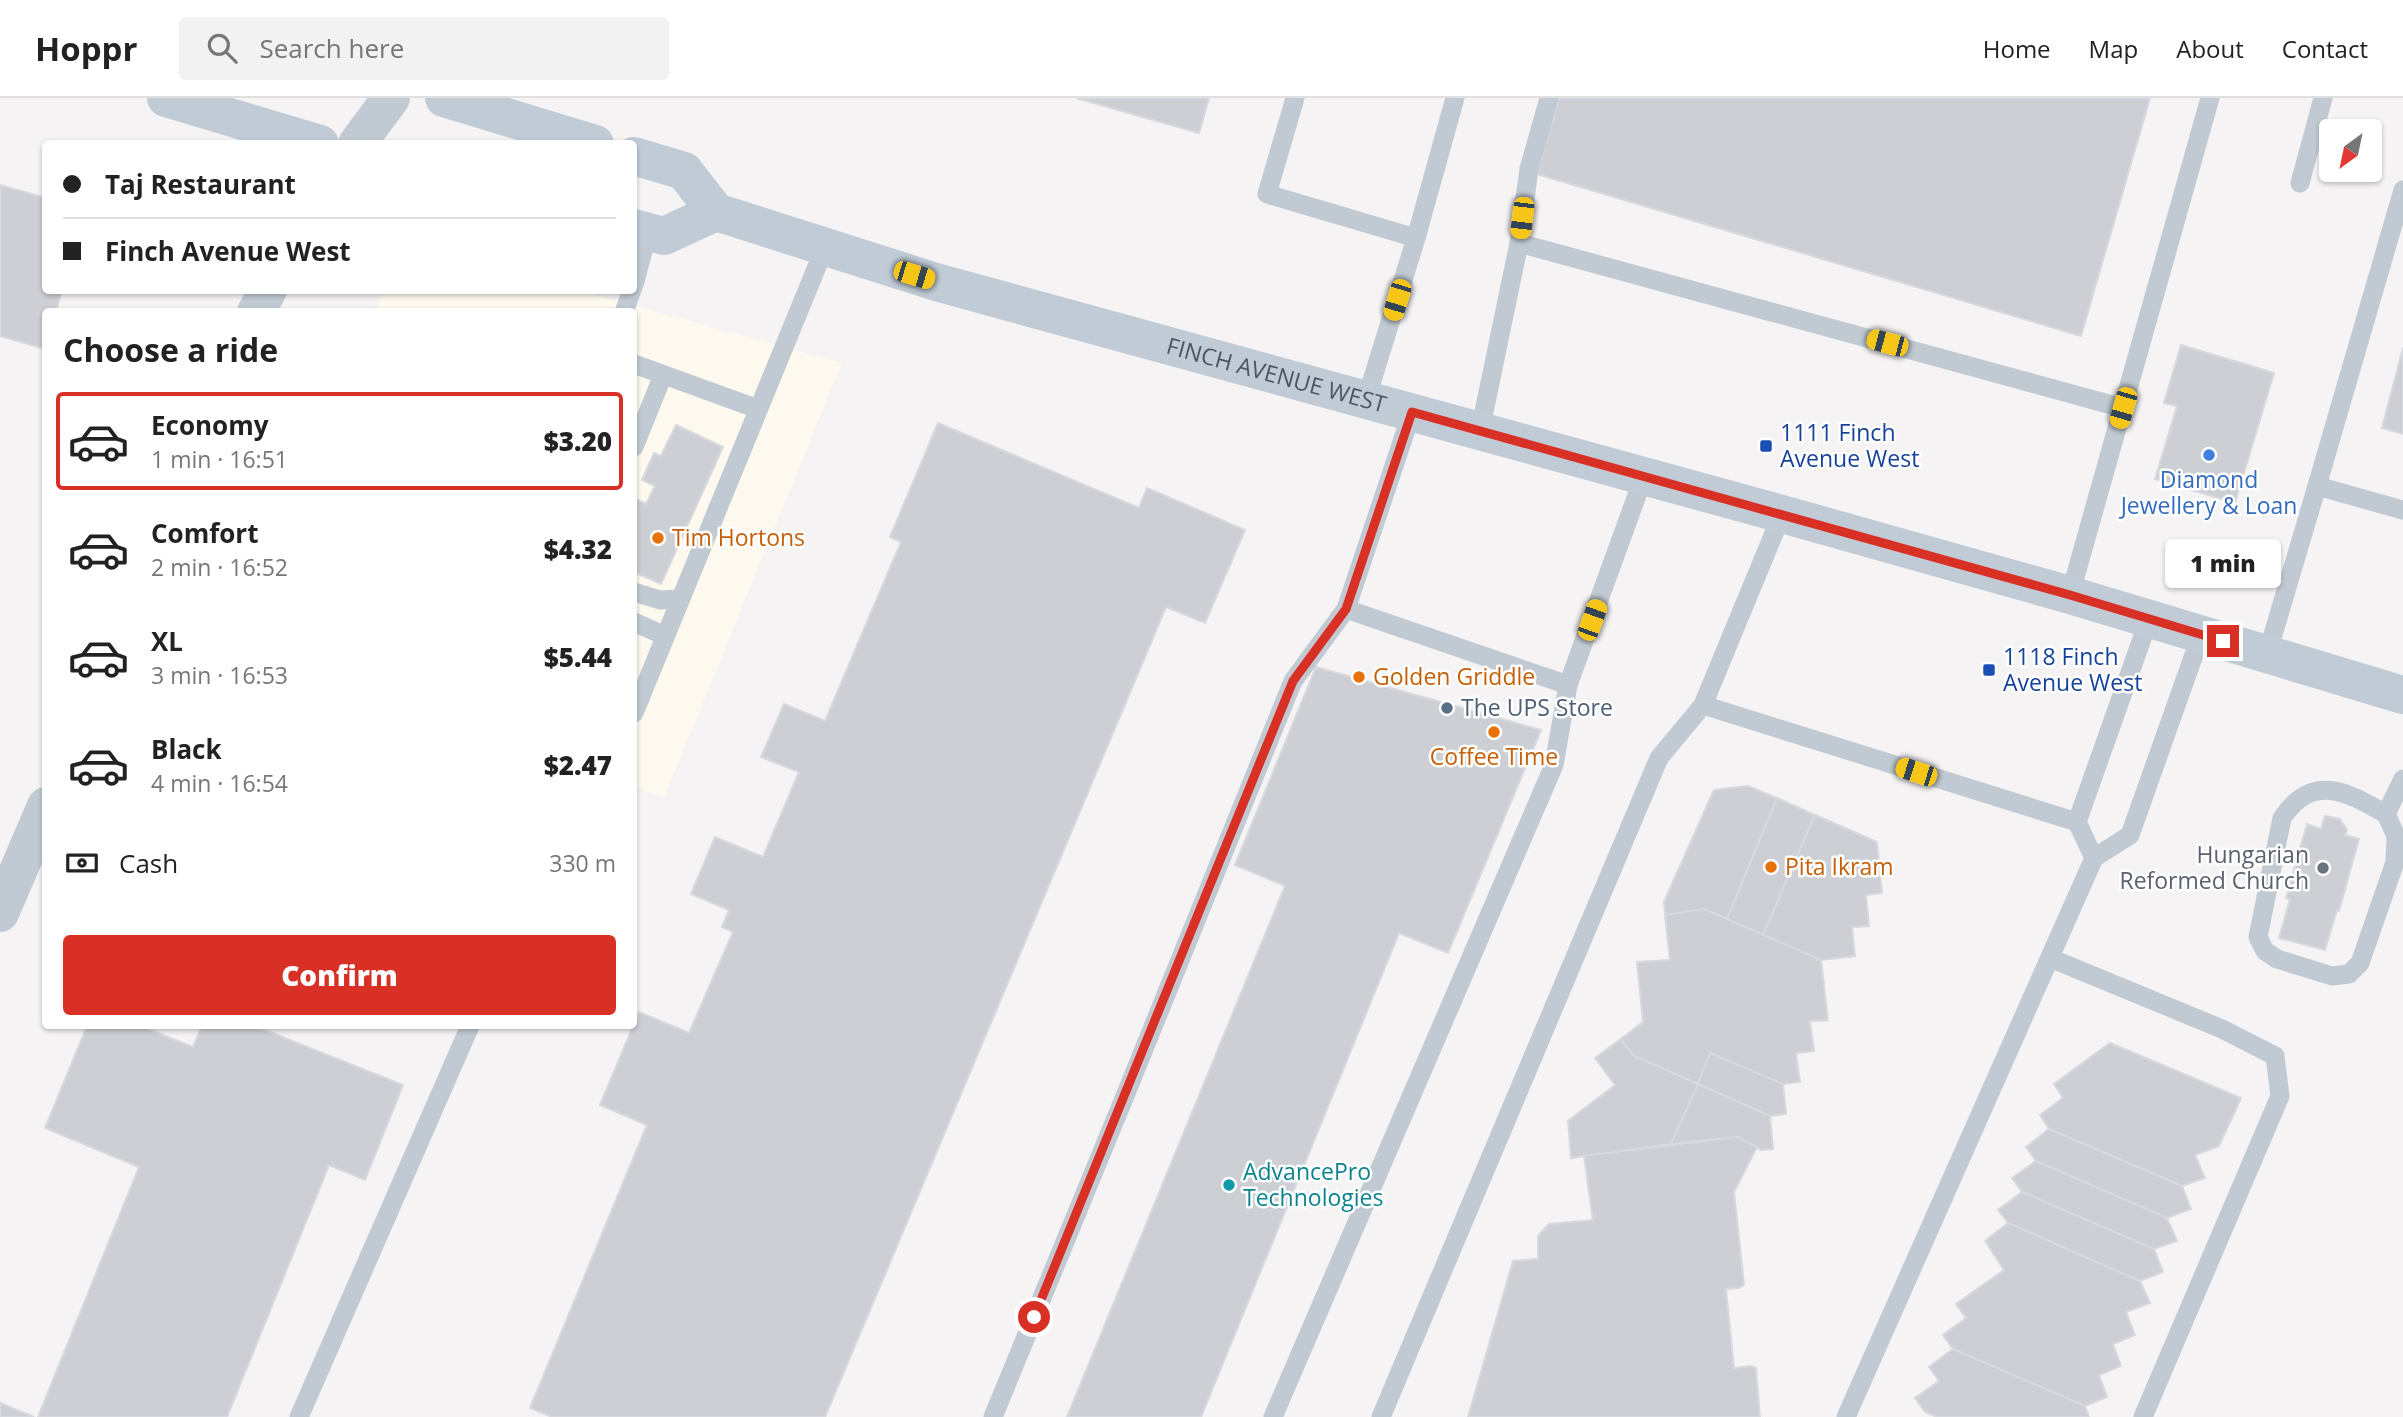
<!DOCTYPE html>
<html lang="en">
<head>
<meta charset="utf-8">
<style>
  :root { --surface:#fff; --page:#f2f2f2; --text:#222; --muted:#767676; --line:#e0e0e0; --accent:#d93025 }
  body { margin:0; font-family:"Open Sans",sans-serif; background:var(--page); color:var(--text); height:100vh; display:flex; flex-direction:column; font-size:26px; white-space:nowrap }
  * { box-sizing:border-box; margin:0 }
  p { font-size:23px; color:var(--muted) }
  .icon { flex:none; width:38px; height:38px; fill:none; stroke:currentColor; stroke-width:2; stroke-linecap:round; stroke-linejoin:round }
  .map { position:relative; flex:1; overflow:hidden }
  .panel { position:absolute; left:42px; top:210px; width:595px; height:721px; display:flex; flex-direction:column; background:var(--surface); border-radius:7px; box-shadow:0 2px 5px #0004 }
  .panel>* { flex:none }
  .hud { position:absolute; left:42px; top:42px; width:595px; height:154px; border-radius:7px; box-shadow:0 2px 5px #0004; display:grid; align-content:center; height:154px; padding:0 21px; background:var(--surface) }
  .needle { width:46px; rotate:213deg }
  .tools { position:absolute; left:2319px; top:21px; display:grid; gap:14px }
  .tools a { display:grid; place-items:center; width:63px; height:63px; border-radius:7px; background:var(--surface); box-shadow:0 2px 5px #0004; font-size:35px }
  .end { position:absolute; width:32px; height:32px; margin:-16px; border:9px solid #d93025; background:#fff; box-shadow:0 0 0 4px #fff }
  .from { border-radius:50% }
  .bubble { position:absolute; height:49px; border-radius:7px; background:var(--surface); box-shadow:0 2px 5px #0004; font-size:23px; font-weight:800; line-height:49px; text-align:center }
  .car { position:absolute; width:21px; height:42px; margin:-21px -10px; border-radius:9px; box-shadow:0 0 5px 2px #0007; background:linear-gradient(#f5c518 24%,#345 0 40%,#f5c518 0 76%,#345 0 86%,#f5c518 0) }
  .hud b { display:flex; align-items:center; gap:24px; height:66px; font-size:26px }
  .hud b+b { border-top:2px solid var(--line) }
  .hud i { width:18px; height:18px; background:var(--text) }
  ul { padding:0; list-style:none }
  li { display:flex; align-items:center; gap:21px; height:98px; margin:0 14px 10px; padding:0 7px; border:4px solid transparent; border-radius:7px }
  li div { flex:1 }
  li b { display:block; font-size:26px }
  li em { font-style:normal; font-weight:800 }
  li.current { border-color:var(--accent) }
  li>.icon { width:63px; height:63px; stroke-width:1.5 }
  h2 { padding:0 21px; font-size:32px; line-height:84px }
  .pay { display:flex; align-items:center; gap:18px; height:77px; padding:0 21px; font-size:26px }
  .pay p { margin-inline-start:auto }
  .button { display:flex; gap:14px; margin-top:auto; padding:14px 21px }
  .button a { flex:1; height:80px; border-radius:7px; background:var(--accent); color:#fff; font-size:28px; font-weight:800; line-height:80px; text-align:center }
  header { display:flex; align-items:center; gap:42px; box-sizing:border-box; height:98px; padding:0 35px; background:var(--surface); border-bottom:2px solid var(--line) }
  header strong { font-size:33px }
  nav { display:flex; gap:38px; margin-inline-start:auto; font-size:24px }
  .search { width:490px; height:63px; background:var(--page); display:flex; align-items:center; gap:18px; box-sizing:border-box; padding:0 24px; border-radius:7px; color:var(--muted); font-size:26px }
  .map>svg:first-child { display:block }
</style>
</head>
<body>
<header>
<strong>Hoppr</strong>
<div class="search"><svg class="icon" aria-label="search" viewBox="0 0 24 24"><circle cx="10" cy="10" r="6"/><path d="M15 15l6 6"/></svg>Search here</div>
<nav><a>Home</a><a>Map</a><a>About</a><a>Contact</a></nav>
</header>
<div class="map">
<svg width="2403" height="1319" viewBox="0 0 2403 1319">
  <rect width="100%" height="100%" fill="#f5f3f3"/>
  <path fill="#fdf9ef" d="M 386,193 L 580,193 L 842,265 L 664,700 L 634,688 L 634,214 L 373,214 Z"/>
  <g fill="#cdcfd5" stroke="#d7d9de" stroke-width="2">
    <path d="M 1076,0 L 1209,0 L 1199,35 Z"/>
    <path d="M 1559,0 L 2150,0 L 2081,238 L 1537,76 Z"/>
    <path d="M 0,87 L 46,100 L 46,192 L 62,192 L 56,214 L 46,214 L 45,251 L 0,238 Z"/>
    <path d="M 2181,247 L 2274,275 L 2235,405 L 2155,381 L 2177,308 L 2164,305 Z"/>
    <path d="M 2403,250 L 2403,336 L 2382,330 Z"/>
    <path d="M 938,325 L 1139,410 L 1147,390 L 1245,432 L 1205,525 L 1166,509 L 825,1319 L 552,1319 L 530,1310 L 647,1027 L 600,1007 L 639,914 L 689,935 L 733,834 L 722,829 L 729,812 L 691,796 L 715,739 L 763,759 L 799,674 L 761,659 L 784,606 L 825,623 L 901,444 L 890,439 Z"/>
    <path d="M 676,327 L 723,349 L 661,486 L 634,474 L 634,400 L 646,406 L 655,388 L 642,382 L 654,355 L 661,358 Z"/>
    <path d="M 1316,569 L 1541,632 L 1448,855 L 1399,835 L 1201,1319 L 1067,1319 L 1285,788 L 1235,767 Z"/>
    <path d="M 1748,688 L 1777,700 L 1727,821 L 1704,811 L 1665,817 L 1664,804 L 1714,692 Z"/>
    <path d="M 1777,700 L 1815,717 L 1763,837 L 1727,821 Z"/>
    <path d="M 1815,717 L 1877,744 L 1882,795 L 1866,797 L 1869,828 L 1852,829 L 1855,858 L 1821,862 L 1763,837 Z"/>
    <path d="M 2325,718 L 2340,721 L 2347,732 L 2345,737 L 2359,741 L 2339,813 L 2337,812 L 2325,852 L 2279,840 L 2290,801 L 2286,800 L 2307,726 L 2321,731 Z"/>
    <path d="M 1704,811 L 1821,862 L 1828,922 L 1810,923 L 1814,953 L 1796,955 L 1800,984 L 1783,986 L 1710,955 L 1698,986 L 1634,958 L 1621,941 L 1643,924 L 1637,864 L 1670,862 L 1665,817 Z"/>
    <path d="M 87,928 L 140,928 L 193,949 L 202,928 L 255,928 L 403,987 L 365,1082 L 329,1067 L 227,1319 L 38,1319 L 139,1069 L 45,1030 Z"/>
    <path d="M 1621,941 L 1634,958 L 1698,986 L 1671,1046 L 1571,1060 L 1568,1023 L 1615,987 L 1595,960 Z"/>
    <path d="M 2110,945 L 2241,1000 L 2219,1048 L 2195,1057 L 2205,1080 L 2182,1088 L 2049,1031 L 2040,1017 L 2063,1000 L 2054,986 Z"/>
    <path d="M 1710,955 L 1783,986 L 1786,1016 L 1770,1018 L 1698,986 Z"/>
    <path d="M 1698,986 L 1770,1018 L 1773,1051 L 1761,1052 L 1737,1039 L 1671,1046 Z"/>
    <path d="M 2049,1031 L 2182,1088 L 2191,1111 L 2167,1120 L 2036,1063 L 2026,1049 Z"/>
    <path d="M 1737,1039 L 1757,1049 L 1734,1094 L 1744,1187 L 1739,1190 L 1726,1191 L 1734,1270 L 1750,1268 L 1756,1270 L 1760,1319 L 1468,1319 L 1513,1163 L 1538,1161 L 1538,1138 L 1549,1126 L 1593,1122 L 1584,1058 Z"/>
    <path d="M 2036,1063 L 2167,1120 L 2177,1143 L 2154,1151 L 2022,1094 L 2012,1080 Z"/>
    <path d="M 2022,1094 L 2154,1151 L 2163,1174 L 2140,1183 L 2008,1125 L 1998,1112 Z"/>
    <path d="M 2008,1125 L 2140,1183 L 2150,1205 L 2126,1214 L 2135,1237 L 2113,1246 L 2121,1268 L 2099,1277 L 2107,1299 L 2085,1308 L 1953,1251 L 1943,1237 L 1966,1220 L 1956,1206 L 2004,1172 L 1985,1143 Z"/>
    <path d="M 1953,1251 L 2085,1308 L 2089,1319 L 1937,1319 L 1925,1314 L 1915,1300 L 1939,1283 L 1929,1269 Z"/>
    <path d="M 0,1305 L 34,1319 L 0,1319 Z"/>
  </g>
  <g fill="none" stroke-linecap="round" stroke-linejoin="round">
    <g stroke="#c1cad2" stroke-width="19">
      <path d="M 1295,0 L 1267,96 L 1416,140"/>
      <path d="M 1549,0 L 1529,71 L 1519,145 L 2123,310"/>
      <path d="M 2300,85 L 2323,0"/>
      <path d="M 634,187 L 648,134"/>
      <path d="M 624,214 L 632,192"/>
      <path d="M 634,266 L 758,311"/>
      <path d="M 1366,302 L 1416,140 L 1455,0"/>
      <path d="M 1480,333 L 1519,145"/>
      <path d="M 634,349 L 663,277"/>
      <path d="M 2317,388 L 2403,92"/>
      <path d="M 1782,416 L 1703,607 L 2077,724"/>
      <path d="M 634,494 L 660,502 L 680,501"/>
      <path d="M 2070,497 L 2210,0"/>
      <path d="M 1346,511 L 1568,587"/>
      <path d="M 634,524 L 665,538"/>
      <path d="M 2267,557 L 2317,388 L 2403,412"/>
      <path d="M 634,615 L 825,149"/>
      <path d="M 2386,716 C 2347,694 2313,674 2282,720 L 2258,839 L 2265,853 L 2277,861 L 2332,878 L 2349,876 L 2360,865 L 2395,764 L 2396,738 L 2386,716 L 2403,681"/>
      <path d="M 2094,760 L 2077,724 L 2149,521"/>
      <path d="M 2050,860 L 2222,931 L 2275,958 L 2280,998 L 2143,1319"/>
      <path d="M 299,1319 L 470,928"/>
      <path d="M 993,1319 L 1127,993 L 1293,583 L 1346,511 L 1412,314"/>
      <path d="M 1273,1319 L 1554,667 L 1568,587 L 1644,378"/>
      <path d="M 1381,1319 L 1659,660 L 1703,607"/>
      <path d="M 1846,1319 L 2094,760 L 2130,737 L 2201,537"/>
    </g>
    <g stroke="#c1cad2" stroke-width="38">
      <path d="M 357,46 L 391,0"/>
      <path d="M 256,214 L 268,192"/>
      <path d="M 0,815 L 46,708"/>
    </g>
    <g stroke="#c1cbd6" stroke-width="38">
      <path d="M 166,0 L 320,46"/>
      <path d="M 444,0 L 595,46"/>
      <path id="s1" d="M 634,58 L 684,73 L 716,114 L 936,184 L 1782,416 L 2070,497 L 2403,597"/>
      <path d="M 634,130 L 664,138 L 716,114"/>
    </g>
  </g>
  <g fill="none" stroke-linecap="round" stroke-linejoin="round">
    <path stroke="#d93025" stroke-width="9" d="M 1034,1219 L 1293,583 L 1346,511 L 1412,314 L 2070,497 L 2223,543"/>
  </g>
  <g fill="#1a4fb4" stroke="#fff" stroke-width="2.5">
    <rect x="1759" y="341" width="14" height="14" rx="3.5"/>
    <rect x="1982" y="565" width="14" height="14" rx="3.5"/>
  </g>
  <circle fill="#3f7fe0" stroke="#fff" stroke-width="2.5" cx="2209" cy="357" r="7"/>
  <g fill="#e8710a" stroke="#fff" stroke-width="2.5">
    <circle cx="658" cy="440" r="7"/>
    <circle cx="1359" cy="579" r="7"/>
    <circle cx="1494" cy="634" r="7"/>
    <circle cx="1771" cy="769" r="7"/>
  </g>
  <circle fill="#5c6f8a" stroke="#fff" stroke-width="2.5" cx="1447" cy="610" r="7"/>
  <circle fill="#6b7280" stroke="#fff" stroke-width="2.5" cx="2323" cy="770" r="7"/>
  <circle fill="#0f9aa8" stroke="#fff" stroke-width="2.5" cx="1229" cy="1087" r="7"/>
  <g text-anchor="middle" stroke-width="5" stroke-linejoin="round" paint-order="stroke">
    <g font-size="23" fill="#4a5661" stroke="#fff">
      <text dy="8" stroke="none"><textPath href="#s1" startOffset="688">FINCH AVENUE WEST</textPath></text>
    </g>
    <g font-size="23" fill="#164399" stroke="#fff" text-anchor="start">
      <text x="1780" y="343">1111 Finch<tspan x="1780" dy="26">Avenue West</tspan></text>
      <text x="2003" y="567">1118 Finch<tspan x="2003" dy="26">Avenue West</tspan></text>
    </g>
    <g font-size="23" fill="#366cbe" stroke="#fff">
      <text x="2209" y="390">Diamond<tspan x="2209" dy="26">Jewellery &amp; Loan</tspan></text>
    </g>
    <g font-size="23" fill="#c56008" stroke="#fff" text-anchor="start">
      <text x="672" y="448">Tim Hortons</text>
      <text x="1373" y="587">Golden Griddle</text>
      <text x="1494" y="667" text-anchor="middle">Coffee Time</text>
      <text x="1785" y="777">Pita Ikram</text>
    </g>
    <g font-size="23" fill="#4e5e75" stroke="#fff" text-anchor="start">
      <text x="1461" y="618">The UPS Store</text>
    </g>
    <g font-size="23" fill="#5b616d" stroke="#fff" text-anchor="end">
      <text x="2309" y="765">Hungarian<tspan x="2309" dy="26">Reformed Church</tspan></text>
    </g>
    <g font-size="23" fill="#0d838f" stroke="#fff" text-anchor="start">
      <text x="1243" y="1082">AdvancePro<tspan x="1243" dy="26">Technologies</tspan></text>
    </g>
  </g>
</svg>
<div class="tools">
<a><svg class="needle" viewBox="-14 -14 28 28"><path d="M0-13l5 13h-10z" fill="#e53935"/><path d="M0 13l5-13h-10z" fill="#767676"/></svg></a>
</div>
<i class="end from" style="left:1034px;top:1219px"></i>
<i class="end" style="left:2223px;top:543px"></i>
<div class="bubble" style="left:2165px;top:441px;width:116px">1 min</div>
<i class="car" style="left:1522px;top:120px;rotate:187deg"></i>
<i class="car" style="left:914px;top:177px;rotate:107deg"></i>
<i class="car" style="left:1397px;top:202px;rotate:197deg"></i>
<i class="car" style="left:1887px;top:245px;rotate:285deg"></i>
<i class="car" style="left:2123px;top:310px;rotate:196deg"></i>
<i class="car" style="left:1592px;top:522px;rotate:20deg"></i>
<i class="car" style="left:1916px;top:674px;rotate:288deg"></i>
<div class="hud">
<b><i class="from"></i>Taj Restaurant</b>
<b><i></i>Finch Avenue West</b>
</div>
<section class="panel">
<h2>Choose a ride</h2>
<ul>
<li class="current"><svg class="icon" aria-label="car" viewBox="0 0 24 24"><path d="M5 17H2v-5l4-1 3-4h7l3 4 3 1v5h-3M9 17h6M6 11h13"/><circle cx="7" cy="17" r="2"/><circle cx="17" cy="17" r="2"/></svg><div><b>Economy</b><p>1 min · 16:51</p></div><em>$3.20</em></li>
<li><svg class="icon" aria-label="car" viewBox="0 0 24 24"><path d="M5 17H2v-5l4-1 3-4h7l3 4 3 1v5h-3M9 17h6M6 11h13"/><circle cx="7" cy="17" r="2"/><circle cx="17" cy="17" r="2"/></svg><div><b>Comfort</b><p>2 min · 16:52</p></div><em>$4.32</em></li>
<li><svg class="icon" aria-label="car" viewBox="0 0 24 24"><path d="M5 17H2v-5l4-1 3-4h7l3 4 3 1v5h-3M9 17h6M6 11h13"/><circle cx="7" cy="17" r="2"/><circle cx="17" cy="17" r="2"/></svg><div><b>XL</b><p>3 min · 16:53</p></div><em>$5.44</em></li>
<li><svg class="icon" aria-label="car" viewBox="0 0 24 24"><path d="M5 17H2v-5l4-1 3-4h7l3 4 3 1v5h-3M9 17h6M6 11h13"/><circle cx="7" cy="17" r="2"/><circle cx="17" cy="17" r="2"/></svg><div><b>Black</b><p>4 min · 16:54</p></div><em>$2.47</em></li>
</ul>
<div class="pay"><svg class="icon" aria-label="cash" viewBox="0 0 24 24"><path d="M3 7h18v10H3z"/><circle cx="12" cy="12" r="2"/></svg>Cash<p>330 m</p></div>
<div class="button"><a>Confirm</a></div>
</section>
</div>
</body>
</html>
